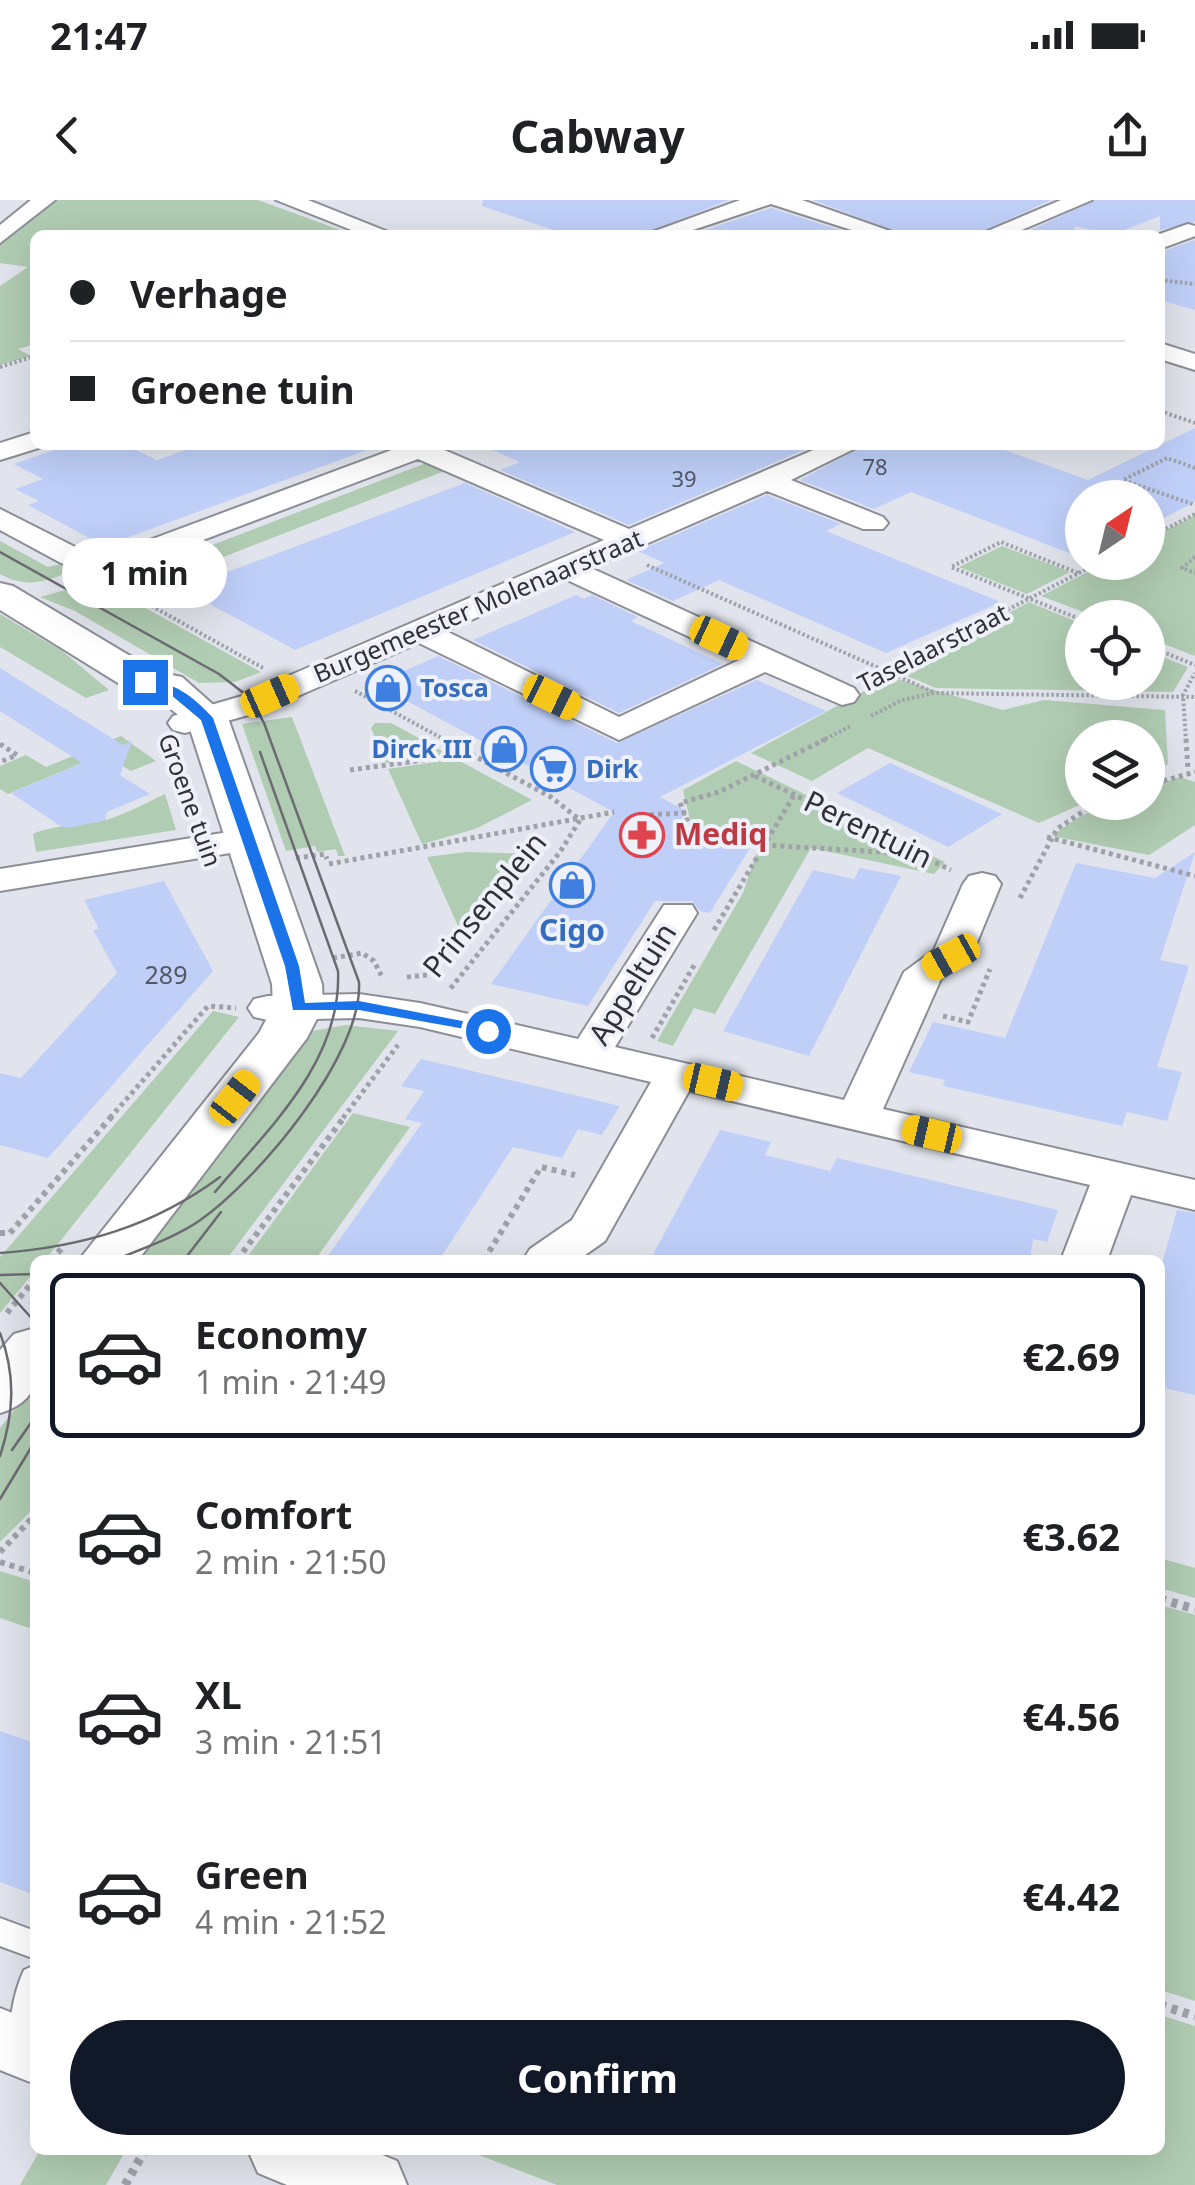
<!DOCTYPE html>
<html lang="en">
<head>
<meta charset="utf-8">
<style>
  :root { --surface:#fff; --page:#f2f2f2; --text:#202124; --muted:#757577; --line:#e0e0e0; --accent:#111827 }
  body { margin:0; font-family:"Noto Sans",sans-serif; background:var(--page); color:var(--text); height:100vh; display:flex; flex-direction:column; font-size:38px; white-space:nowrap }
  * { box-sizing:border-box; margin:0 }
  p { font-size:32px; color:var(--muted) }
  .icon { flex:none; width:55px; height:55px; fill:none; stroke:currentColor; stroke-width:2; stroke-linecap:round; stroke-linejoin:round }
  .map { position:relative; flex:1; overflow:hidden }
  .sheet { position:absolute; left:30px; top:1055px; width:1135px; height:900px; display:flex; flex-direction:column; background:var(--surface); border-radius:15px; box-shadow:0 10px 40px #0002 }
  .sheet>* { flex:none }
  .banner { position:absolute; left:30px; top:30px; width:1135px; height:220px; border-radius:15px; box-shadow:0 10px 40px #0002; display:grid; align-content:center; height:220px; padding:0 40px; background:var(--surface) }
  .needle { width:65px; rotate:35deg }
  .controls { position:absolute; left:1065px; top:280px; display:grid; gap:20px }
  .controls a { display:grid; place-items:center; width:100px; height:100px; border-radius:50%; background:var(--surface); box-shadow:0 10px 40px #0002; font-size:50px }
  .end { position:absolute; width:45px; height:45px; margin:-22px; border:12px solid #1a73e8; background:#fff; box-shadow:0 0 0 5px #fff }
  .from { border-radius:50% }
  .bubble { position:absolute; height:70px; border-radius:35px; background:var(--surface); box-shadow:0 10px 40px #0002; font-size:32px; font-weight:700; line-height:70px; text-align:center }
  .car { position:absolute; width:30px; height:60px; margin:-30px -15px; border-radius:12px; box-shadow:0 0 8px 2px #0007; background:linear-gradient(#f5c518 24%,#345 0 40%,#f5c518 0 76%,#345 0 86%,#f5c518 0) }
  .banner b { display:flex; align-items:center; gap:35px; height:95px; font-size:38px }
  .banner b+b { border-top:2px solid var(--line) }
  .banner i { width:25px; height:25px; background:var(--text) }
  ul { padding:18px 0 0; list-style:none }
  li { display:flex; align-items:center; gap:30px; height:165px; margin:0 20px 15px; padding:0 20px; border:5px solid transparent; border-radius:15px }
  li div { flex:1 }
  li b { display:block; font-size:38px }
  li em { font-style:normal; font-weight:700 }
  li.active { border-color:var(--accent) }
  li>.icon { width:90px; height:90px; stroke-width:1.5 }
  .button { display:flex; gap:20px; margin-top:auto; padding:20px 40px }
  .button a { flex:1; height:115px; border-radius:60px; background:var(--accent); color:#fff; font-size:40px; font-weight:700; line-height:115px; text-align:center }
  .status { display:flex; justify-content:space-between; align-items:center; height:70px; padding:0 50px; background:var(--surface); direction:ltr }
  .status svg { height:28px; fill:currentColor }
  header { display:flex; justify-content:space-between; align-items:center; height:130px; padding:0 40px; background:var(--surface); font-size:45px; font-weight:700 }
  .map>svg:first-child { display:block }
</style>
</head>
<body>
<div class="status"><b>21:47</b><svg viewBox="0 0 49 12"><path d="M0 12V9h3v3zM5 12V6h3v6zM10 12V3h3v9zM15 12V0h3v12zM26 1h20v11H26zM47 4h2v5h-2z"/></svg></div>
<header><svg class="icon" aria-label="back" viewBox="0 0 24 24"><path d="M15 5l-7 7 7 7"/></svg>Cabway<svg class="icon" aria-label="share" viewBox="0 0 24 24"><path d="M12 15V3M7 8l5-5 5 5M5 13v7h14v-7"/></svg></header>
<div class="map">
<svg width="1195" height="1985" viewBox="0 0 1195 1985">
  <rect width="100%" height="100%" fill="#e1e4ec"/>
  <g fill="#b0ccb2">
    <path d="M 51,0 L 258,0 L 354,35 L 35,35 L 35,144 L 18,149 L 31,156 L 0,165 L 0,86 L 28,67 L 0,63 L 0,42 Z"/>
    <path d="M 429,262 L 447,270 L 141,389 L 123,379 Z"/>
    <path d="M 1195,315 L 1195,456 L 1148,438 L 1148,418 L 1096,417 L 1041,396 L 1105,363 L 1148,362 L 1148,340 Z"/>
    <path d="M 0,341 L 48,367 L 78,360 L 80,365 C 53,381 28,390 0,374 Z"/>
    <path d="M 1002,346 L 1070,372 L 1027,394 L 959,367 Z"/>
    <path d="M 97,381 L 261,472 L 235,482 L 199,483 L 75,411 L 40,397 Z"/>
    <path d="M 1029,402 L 1082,424 L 1082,482 L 1148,482 L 1148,451 L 1188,467 L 1173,492 L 936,488 L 900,473 Z"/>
    <path d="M 0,414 L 62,451 L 109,490 L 86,498 L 0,447 Z"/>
    <path d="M 890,477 L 1003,510 L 1044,500 L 1165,510 L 1168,564 L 1148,577 L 1148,538 L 1082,538 L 1084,603 L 1039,623 L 868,548 L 812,581 L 751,553 Z"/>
    <path d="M 292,517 L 345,656 L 338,656 L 336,649 L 317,652 L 315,646 L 286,651 L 242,524 Z"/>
    <path d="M 375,523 L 391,523 L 448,554 L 386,563 L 371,528 Z"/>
    <path d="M 121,536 L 156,561 L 131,571 L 103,554 L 8,594 L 0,589 L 0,566 L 26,555 L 46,567 Z"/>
    <path d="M 456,559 L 532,600 L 475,629 L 422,644 L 388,569 Z"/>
    <path d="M 736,561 L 945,662 L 934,674 L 811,648 L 715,814 L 694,808 L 673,846 L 657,841 L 743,693 L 761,640 L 691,624 L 683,590 Z"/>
    <path d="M 1180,577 L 1195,582 L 1195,625 L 1149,655 L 1052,636 C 1089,609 1101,602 1148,602 L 1148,588 Z"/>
    <path d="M 165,594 L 176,630 L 36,652 L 33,634 C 58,623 85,627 112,618 C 130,612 148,602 165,594 Z"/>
    <path d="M 466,652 L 535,654 L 483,725 L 458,726 L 427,657 Z"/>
    <path d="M 213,811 L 239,817 L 45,1060 L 35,1060 L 35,1071 L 0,1113 L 0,1057 Z"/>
    <path d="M 345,825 L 398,831 L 226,1060 L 133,1060 L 312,831 Z"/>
    <path d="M 353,913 L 410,927 L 315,1060 L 245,1060 Z"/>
    <path d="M 35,1184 L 35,1307 L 0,1342 L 0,1228 Z"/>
    <path d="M 1160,1358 L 1195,1368 L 1195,1398 L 1160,1388 Z"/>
    <path d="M 0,1371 L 35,1382 L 35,1430 L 0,1418 Z"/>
    <path d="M 1160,1405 L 1195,1415 L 1195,1801 L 1160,1790 Z"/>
    <path d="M 1160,1815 L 1195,1826 L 1195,1985 L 557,1985 L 466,1950 L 1160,1950 Z"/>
    <path d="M 40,1950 L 126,1950 L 106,1985 L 20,1985 Z"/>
  </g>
  <g fill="#bfcff8">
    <path d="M 483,0 L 729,0 L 640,35 L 568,35 L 482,6 Z"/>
    <path d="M 813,0 L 1051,0 L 975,35 L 905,35 Z"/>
    <path d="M 1095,0 L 1195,0 L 1195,22 L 1160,30 L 1160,16 L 1112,35 L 1075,26 L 1074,35 L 1020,35 Z"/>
    <path d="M 771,8 L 855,35 L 690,35 Z"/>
    <path d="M 1195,40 L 1195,110 L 1160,100 L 1160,52 Z"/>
    <path d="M 1195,228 L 1195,302 L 1148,326 L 1148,298 L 1082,298 L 1082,358 L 911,292 L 874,309 L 800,280 L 865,245 L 991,245 L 1088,280 Z"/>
    <path d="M 68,245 L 126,245 L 157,260 L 200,245 L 369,245 L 370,249 L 104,346 L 28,305 L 39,301 L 15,289 L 43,279 L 14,264 Z"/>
    <path d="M 480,245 L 815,245 L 629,325 L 500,270 L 520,262 Z"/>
    <path d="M 465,283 L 575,332 L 295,450 L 182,389 Z"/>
    <path d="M 767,295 L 841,324 L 826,331 L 1001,402 L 886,453 L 719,380 L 673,401 L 626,380 L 664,363 L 638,351 Z"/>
    <path d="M 576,395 L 584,399 L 592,395 L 638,417 L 631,421 L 723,464 L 619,513 L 473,440 Z"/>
    <path d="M 438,456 L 617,543 L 757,480 L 826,511 L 660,597 L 686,611 L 673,632 L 750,648 L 710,713 L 700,711 L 692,701 L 655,701 L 588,806 L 491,784 L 614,612 L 375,484 Z"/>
    <path d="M 0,468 L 123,545 L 132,541 L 120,575 L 150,594 L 107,612 L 105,620 L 74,627 L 62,627 L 11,593 L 82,563 L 0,511 Z"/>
    <path d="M 890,563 L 1002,614 L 948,647 L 837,593 Z"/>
    <path d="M 1195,652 L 1160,760 L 1189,766 L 1157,867 L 1182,872 L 1167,921 L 1127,912 L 1122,926 L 943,886 L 945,880 L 909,872 L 933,822 L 1005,838 L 1076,663 L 1155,678 Z"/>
    <path d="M 860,668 L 901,676 L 809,856 L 723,831 L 813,670 L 854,679 Z"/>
    <path d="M 164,681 L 213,771 L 48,958 L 0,945 L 0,873 L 21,878 L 117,773 L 93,730 L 99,729 L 84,700 Z"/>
    <path d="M 421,859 L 620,906 L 602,935 L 578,929 L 562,958 L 513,947 L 439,1060 L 325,1060 L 422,923 L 405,919 L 424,891 L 401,886 Z"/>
    <path d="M 720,930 L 771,942 L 765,955 L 830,971 L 837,958 L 1058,1010 L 1047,1042 L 1033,1039 L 1030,1060 L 650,1060 Z"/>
    <path d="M 1177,1010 L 1195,1013 L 1195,1195 L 1160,1187 L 1160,1071 Z"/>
    <path d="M 0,1531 L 35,1543 L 35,1695 L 0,1682 Z"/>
  </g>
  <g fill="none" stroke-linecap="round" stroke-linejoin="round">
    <defs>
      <g id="service">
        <path d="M 0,1718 L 35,1731 L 35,1759 L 0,1746 Z"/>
        <path d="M 35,1765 L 35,1857 L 25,1861 L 14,1857 C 4,1835 14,1791 24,1770 Z"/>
      </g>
      <g id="minor">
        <path d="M 31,0 L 55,0 L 0,43 L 0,25 Z"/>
        <path d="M 276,0 L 308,0 L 396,35 L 364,35 Z"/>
        <path d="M 740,0 L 802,0 L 901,35 L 867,35 L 771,4 L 678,35 L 644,35 Z"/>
        <path d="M 1061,0 L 1092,0 L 1010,35 L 978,35 Z"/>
        <path d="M 1188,24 L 1195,26 L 1195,36 L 1160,49 L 1157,35 Z"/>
        <path d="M 1160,143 L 1195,154 L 1195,170 L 1160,159 Z"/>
        <path d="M 35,232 L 35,245 L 45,246 L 0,260 L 0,243 Z"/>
        <path d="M 405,245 L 445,245 L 442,249 L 629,329 L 825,245 L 862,245 L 791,280 L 883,317 L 888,323 L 883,329 L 863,329 L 767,291 L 591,368 L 854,488 L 859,495 L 854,502 L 842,505 L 765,472 L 619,540 L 419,443 L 266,510 L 185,533 L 173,530 L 168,523 L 173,516 L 242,496 L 604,340 L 418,259 L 126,369 L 104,369 L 100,363 L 104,357 ZM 565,379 L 739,460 L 619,517 L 446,431 Z"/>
        <path d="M 0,309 L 83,351 L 87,357 L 72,366 L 61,363 L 0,330 Z"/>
        <path d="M 247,629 L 260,632 L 265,640 L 260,648 L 0,691 L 0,669 Z"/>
        <path d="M 982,673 L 995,676 L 1001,684 L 971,757 L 941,779 L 883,909 L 1195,980 L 1195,1010 L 1131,995 L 1107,1060 L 1061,1060 L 1090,985 L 689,891 L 605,1041 L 578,1060 L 523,1060 L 530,1049 L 572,1020 L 651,882 L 420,827 L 359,818 L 268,820 L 254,817 L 248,808 L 254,799 L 268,796 L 359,794 L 420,803 L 578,839 L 664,705 L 692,705 L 697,713 L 615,847 L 844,900 L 904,772 L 934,750 L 963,684 L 969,676 Z"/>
        <path d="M 0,1808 L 35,1822 L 35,1884 L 0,1870 Z"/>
        <path d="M 248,1950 L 370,1950 L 397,1961 L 407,1985 L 287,1985 L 258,1973 Z"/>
      </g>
      <g id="tertiary">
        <path d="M 0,383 L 13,386 L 157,472 L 182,477 L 228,518 L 322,784 L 323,807 L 307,838 L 138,1060 L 79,1060 L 259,833 L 273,807 L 272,784 L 188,523 L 155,496 L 131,491 L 0,410 Z"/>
        <path d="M 35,1128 C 35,1169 47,1199 0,1213 L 0,1150 L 14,1134 Z"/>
      </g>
    </defs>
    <use href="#service" stroke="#8c8e96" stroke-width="4"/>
    <use href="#minor" stroke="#8c8e96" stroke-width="4"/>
    <use href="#tertiary" stroke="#8c8e96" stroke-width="4"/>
    <g stroke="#9fa2a8" stroke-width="4" stroke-dasharray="2.5 2.5" stroke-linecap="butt">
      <path d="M 1160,80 L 1195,84"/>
      <path d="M 0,167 L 35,156"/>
      <path d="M 1160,211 L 1195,223"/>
      <path d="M 1195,268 L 1167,258 L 1123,280 L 1195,305"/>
      <path d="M 1148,338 L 1195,314"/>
      <path d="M 1195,357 L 1182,368 L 1195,373"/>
      <path d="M 647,365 L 933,492"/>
      <path d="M 1078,373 L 1001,342 L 951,367 L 1082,420"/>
      <path d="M 121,389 L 263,468"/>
      <path d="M 1148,446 L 1195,465"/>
      <path d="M 870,481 L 1100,362"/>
      <path d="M 355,491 L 447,541"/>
      <path d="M 871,516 L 902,500 L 934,493 L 1195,497"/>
      <path d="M 821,541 L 851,526"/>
      <path d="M 1186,541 L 1183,495 L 1195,473"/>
    </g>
    <g stroke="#9fa2a8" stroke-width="5" stroke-dasharray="4 4" stroke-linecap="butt">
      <path d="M 443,539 L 551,597 L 580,620 L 560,652 L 450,789"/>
      <path d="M 826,539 L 719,592 L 680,603 L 691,630 L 763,645 L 917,654"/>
      <path d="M 1186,539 L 1188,570"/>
      <path d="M 0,544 L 17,555 L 0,562"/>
      <path d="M 350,570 L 468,554"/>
      <path d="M 755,576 L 951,670"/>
      <path d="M 1148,585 L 1195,572"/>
      <path d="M 642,615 L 686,613"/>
      <path d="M 1047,637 L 1195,676"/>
      <path d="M 296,658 L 325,654 L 327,659"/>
      <path d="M 329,664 L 614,612"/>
      <path d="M 1020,698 L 1057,629 L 1097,602"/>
      <path d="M 714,730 L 794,595"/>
      <path d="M 333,758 L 362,753 L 374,761 L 382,777"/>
      <path d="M 407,777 L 428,775"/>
      <path d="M 943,816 L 968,822 L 990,769"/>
      <path d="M 652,838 L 696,762"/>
      <path d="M 110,918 L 208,806 L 236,808"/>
      <path d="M 343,918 L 398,845"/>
    </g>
    <g stroke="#9fa2a8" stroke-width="6" stroke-dasharray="5 5" stroke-linecap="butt">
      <path d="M 0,1033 L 10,1033 L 112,916"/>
      <path d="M 51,1060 L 62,1048"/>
      <path d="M 237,1060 L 345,916"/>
      <path d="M 484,1060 L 541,967 L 575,975"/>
      <path d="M 7,1113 L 35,1079"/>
      <path d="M 0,1352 L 35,1315"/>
      <path d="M 0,1362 L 35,1373"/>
    </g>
    <g stroke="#9fa2a8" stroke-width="9" stroke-dasharray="6 6" stroke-linecap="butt">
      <path d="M 1160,1399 L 1195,1409"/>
      <path d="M 1160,1805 L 1195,1816"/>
      <path d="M 125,1985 L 145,1950"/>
    </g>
    <use href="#service" fill="#fff" fill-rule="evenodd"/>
    <use href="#minor" fill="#fff" fill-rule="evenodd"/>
    <use href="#tertiary" fill="#fff" fill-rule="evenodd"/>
    <g stroke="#6a6c71" stroke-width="2.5">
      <path d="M 0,352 L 219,474 L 250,498 L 264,523 L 359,782 C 363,855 258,980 199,1021 C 174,1038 143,1048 115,1060"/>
      <path d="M 215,992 C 269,928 342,861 338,771 L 260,552"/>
      <path d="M 0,1053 C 82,1047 154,1026 220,977"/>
      <path d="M 184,1060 L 221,1012"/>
      <path d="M 0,1075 L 35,1074"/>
      <path d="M 0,1083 L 35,1122"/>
      <path d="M 0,1133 C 16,1175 14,1213 0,1256"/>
      <path d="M 12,1250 L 35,1217"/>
      <path d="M 0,1299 L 35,1241"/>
    </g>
  </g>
  <path fill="#1a73e8" d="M 145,478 C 176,484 192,495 213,518 L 299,766 L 305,803 L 359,801 L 488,826 L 493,828 L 493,834 L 359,810 L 293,810 L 285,766 L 201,520 L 164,489 L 141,484 Z"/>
  <defs>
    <symbol id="shop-ring" viewBox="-11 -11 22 22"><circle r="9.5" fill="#eef1fa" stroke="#3f7fe0" stroke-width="1.5"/><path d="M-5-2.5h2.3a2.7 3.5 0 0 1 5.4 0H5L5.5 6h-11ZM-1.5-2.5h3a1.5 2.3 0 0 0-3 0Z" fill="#3f7fe0"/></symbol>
    <symbol id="supermarket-ring" viewBox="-11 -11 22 22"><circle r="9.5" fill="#eef1fa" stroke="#3f7fe0" stroke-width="1.5"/><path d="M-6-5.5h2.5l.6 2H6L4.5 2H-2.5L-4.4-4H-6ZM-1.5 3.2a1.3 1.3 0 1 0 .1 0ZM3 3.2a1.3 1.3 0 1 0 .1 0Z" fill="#3f7fe0"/></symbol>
    <symbol id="pharmacy-ring" viewBox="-11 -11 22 22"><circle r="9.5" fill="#eef1fa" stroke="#e0444e" stroke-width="1.5"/><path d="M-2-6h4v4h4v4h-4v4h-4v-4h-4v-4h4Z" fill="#e0444e"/></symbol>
  </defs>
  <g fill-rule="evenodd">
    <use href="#shop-ring" x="363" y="463" width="50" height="50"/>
    <use href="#shop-ring" x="479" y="524" width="50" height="50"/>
    <use href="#supermarket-ring" x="528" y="544" width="50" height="50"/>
    <use href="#pharmacy-ring" x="617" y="610" width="50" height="50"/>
    <use href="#shop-ring" x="547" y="660" width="50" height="50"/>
  </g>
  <g text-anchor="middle" stroke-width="8" stroke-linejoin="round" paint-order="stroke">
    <g font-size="22" fill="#545865">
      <text x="875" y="275">78</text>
      <text x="684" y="287">39</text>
    </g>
    <g font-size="25" fill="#303134" stroke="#eef1fa">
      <text transform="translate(478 406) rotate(-23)" y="9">Burgemeester Molenaarstraat</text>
      <text transform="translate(933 448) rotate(-27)" y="9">Taselaarstraat</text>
      <text transform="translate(190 600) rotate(70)" y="9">Groene tuin</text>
    </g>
    <g font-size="25" font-weight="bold" fill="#366cbe" stroke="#eef1fa" text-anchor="start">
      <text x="420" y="497">Tosca</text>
      <text x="472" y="558" text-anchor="end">Dirck III</text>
      <text x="586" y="578">Dirk</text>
    </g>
    <g font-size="25" fill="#545865">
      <text x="166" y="784">289</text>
    </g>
    <g font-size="30" fill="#303134" stroke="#eef1fa">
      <text transform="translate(868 630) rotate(26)" y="10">Perentuin</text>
      <text transform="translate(485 705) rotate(-51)" y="10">Prinsenplein</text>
      <text transform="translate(633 784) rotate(-58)" y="10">Appeltuin</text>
    </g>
    <g font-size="30" font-weight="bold" fill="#be3a42" stroke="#eef1fa" text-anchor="start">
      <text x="674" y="645">Mediq</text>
    </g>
    <g font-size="30" font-weight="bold" fill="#366cbe" stroke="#eef1fa">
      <text x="572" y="741">Cigo</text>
    </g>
  </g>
</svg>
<div class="controls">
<a><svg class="needle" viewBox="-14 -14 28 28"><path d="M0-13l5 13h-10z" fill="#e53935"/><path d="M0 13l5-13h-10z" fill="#757577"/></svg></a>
<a><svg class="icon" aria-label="locate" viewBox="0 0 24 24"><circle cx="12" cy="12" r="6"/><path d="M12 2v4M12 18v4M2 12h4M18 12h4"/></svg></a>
<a><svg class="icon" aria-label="layers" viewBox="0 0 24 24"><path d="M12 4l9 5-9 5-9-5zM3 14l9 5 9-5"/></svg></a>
</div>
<i class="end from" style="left:488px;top:831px"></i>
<i class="end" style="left:145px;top:482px"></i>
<div class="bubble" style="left:62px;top:338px;width:165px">1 min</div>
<i class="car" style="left:719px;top:438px;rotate:115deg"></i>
<i class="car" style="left:270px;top:496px;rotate:66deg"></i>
<i class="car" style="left:552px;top:497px;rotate:116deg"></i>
<i class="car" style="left:951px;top:757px;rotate:241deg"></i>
<i class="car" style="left:713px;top:882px;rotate:103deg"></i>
<i class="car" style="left:235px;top:898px;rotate:38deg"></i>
<i class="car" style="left:932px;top:934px;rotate:283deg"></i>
<div class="banner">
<b><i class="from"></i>Verhage</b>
<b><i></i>Groene tuin</b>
</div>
<section class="sheet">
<ul>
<li class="active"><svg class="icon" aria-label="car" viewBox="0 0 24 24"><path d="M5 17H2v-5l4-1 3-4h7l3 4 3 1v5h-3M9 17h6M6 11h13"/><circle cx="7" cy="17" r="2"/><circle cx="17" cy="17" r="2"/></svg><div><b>Economy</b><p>1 min · 21:49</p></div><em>€2.69</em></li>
<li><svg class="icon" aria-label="car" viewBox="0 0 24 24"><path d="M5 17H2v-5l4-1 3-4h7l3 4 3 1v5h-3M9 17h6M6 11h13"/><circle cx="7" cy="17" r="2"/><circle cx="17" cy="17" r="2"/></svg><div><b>Comfort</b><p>2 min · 21:50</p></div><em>€3.62</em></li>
<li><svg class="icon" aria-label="car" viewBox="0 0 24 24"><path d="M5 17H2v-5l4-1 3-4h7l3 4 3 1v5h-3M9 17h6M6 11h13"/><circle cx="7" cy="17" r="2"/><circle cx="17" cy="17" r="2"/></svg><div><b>XL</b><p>3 min · 21:51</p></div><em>€4.56</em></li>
<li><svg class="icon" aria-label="car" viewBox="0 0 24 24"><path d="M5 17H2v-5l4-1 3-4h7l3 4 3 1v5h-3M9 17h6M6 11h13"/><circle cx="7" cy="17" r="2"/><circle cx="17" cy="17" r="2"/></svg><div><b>Green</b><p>4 min · 21:52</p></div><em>€4.42</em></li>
</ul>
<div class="button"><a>Confirm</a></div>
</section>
</div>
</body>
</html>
